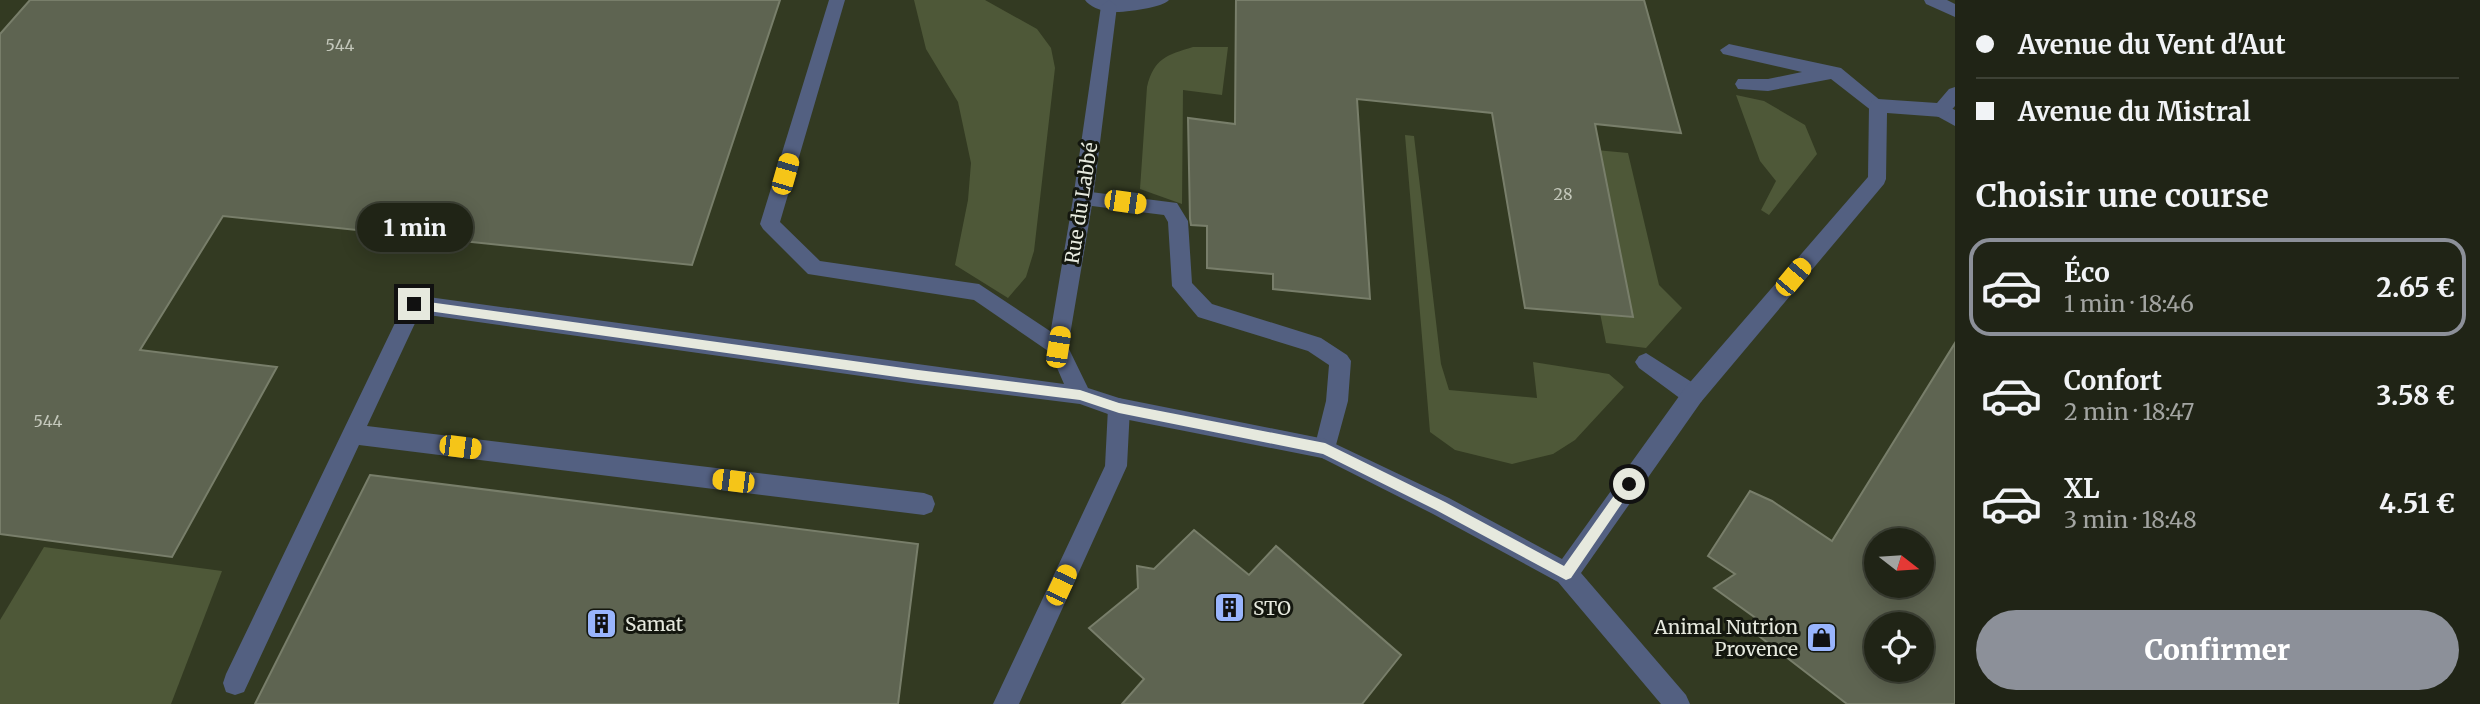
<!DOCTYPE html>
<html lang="fr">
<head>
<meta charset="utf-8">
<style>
  :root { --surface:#202416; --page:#2d3023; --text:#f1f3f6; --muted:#a2a4a1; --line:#3d4135; --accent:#8c9099 }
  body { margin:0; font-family:Merriweather,serif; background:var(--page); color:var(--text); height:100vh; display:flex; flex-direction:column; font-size:26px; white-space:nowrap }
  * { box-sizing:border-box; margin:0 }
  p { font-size:23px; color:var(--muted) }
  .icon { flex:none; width:38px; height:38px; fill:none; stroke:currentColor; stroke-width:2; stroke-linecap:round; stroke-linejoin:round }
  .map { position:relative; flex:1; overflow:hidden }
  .sheet { display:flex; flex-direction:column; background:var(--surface); width:525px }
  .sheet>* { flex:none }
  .hud { display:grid; align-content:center; height:154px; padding:0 21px; background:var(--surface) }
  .needle { width:46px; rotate:107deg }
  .buttons { position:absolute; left:1864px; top:528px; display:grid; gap:14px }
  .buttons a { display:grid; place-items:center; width:70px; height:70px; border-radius:50%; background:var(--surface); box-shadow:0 4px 18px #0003,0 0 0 2px var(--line); font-size:35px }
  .end { position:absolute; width:32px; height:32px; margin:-16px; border:9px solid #e6e9de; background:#111; box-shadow:0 0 0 4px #111 }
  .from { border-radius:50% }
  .bubble { position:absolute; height:49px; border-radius:24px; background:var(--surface); box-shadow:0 4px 18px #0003,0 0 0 2px var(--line); font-size:23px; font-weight:800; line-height:49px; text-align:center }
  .car { position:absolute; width:21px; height:42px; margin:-21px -10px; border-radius:9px; box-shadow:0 0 5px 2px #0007; background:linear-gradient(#f5c518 24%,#345 0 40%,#f5c518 0 76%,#345 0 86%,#f5c518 0) }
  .hud b { display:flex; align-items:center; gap:24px; height:66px; font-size:26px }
  .hud b+b { border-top:2px solid var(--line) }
  .hud i { width:18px; height:18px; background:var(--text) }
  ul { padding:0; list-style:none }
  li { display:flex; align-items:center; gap:21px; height:98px; margin:0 14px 10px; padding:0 7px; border:4px solid transparent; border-radius:21px }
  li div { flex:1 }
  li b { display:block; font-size:26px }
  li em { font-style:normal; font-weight:800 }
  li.current { border-color:var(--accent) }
  li>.icon { width:63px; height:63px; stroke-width:1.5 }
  h2 { padding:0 21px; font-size:32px; line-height:84px }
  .primary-button { display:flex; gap:14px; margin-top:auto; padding:14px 21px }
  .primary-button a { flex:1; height:80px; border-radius:42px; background:var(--accent); color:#fff; font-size:28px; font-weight:800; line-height:80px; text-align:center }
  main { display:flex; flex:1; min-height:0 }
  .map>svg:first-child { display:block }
</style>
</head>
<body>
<main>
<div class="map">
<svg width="1955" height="704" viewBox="0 0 1955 704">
  <rect width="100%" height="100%" fill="#2b301e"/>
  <path fill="#333a22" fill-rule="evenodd" d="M 0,0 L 1955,0 L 1955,704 L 0,704 ZM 1876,541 L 1922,541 L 1922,586 L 1876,586 ZM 1876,625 L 1922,625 L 1922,670 L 1876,670 Z"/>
  <g fill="#4e5838">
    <path d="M 914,0 L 985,0 L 1037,29 L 1051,48 L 1055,68 L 1034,251 L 1026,277 L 1008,298 L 955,265 L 968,200 L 971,163 L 958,102 L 926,49 Z"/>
    <path d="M 1193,47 L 1228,47 L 1222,95 L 1183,90 L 1182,204 L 1140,189 L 1147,87 C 1154,58 1167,55 1193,47 Z"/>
    <path d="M 1736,95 L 1764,101 L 1805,125 L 1817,154 L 1769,215 L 1761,210 L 1776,181 L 1760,161 Z"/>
    <path d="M 1405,135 L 1414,136 L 1441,364 L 1449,390 L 1537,398 L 1533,362 L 1609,374 L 1624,387 L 1575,440 L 1553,454 L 1512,464 L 1455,450 L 1430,432 Z"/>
    <path d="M 1596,150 L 1628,153 L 1659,285 L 1682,308 L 1646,348 L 1606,343 L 1600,313 L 1633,317 Z"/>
    <path d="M 44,547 L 222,571 L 171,704 L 0,704 L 0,620 Z"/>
  </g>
  <g fill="#5e6451" stroke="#787e6a" stroke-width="2" fill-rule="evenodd">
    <path d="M 30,0 L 780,0 L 692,265 L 223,216 L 140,350 L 277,367 L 172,557 L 0,534 L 0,34 Z"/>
    <path d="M 1236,0 L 1644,0 L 1681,133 L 1595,124 L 1633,317 L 1525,308 L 1492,113 L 1357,99 L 1370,299 L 1273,289 L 1273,274 L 1207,268 L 1207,226 L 1191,225 L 1190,219 L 1188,118 L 1235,124 Z"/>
    <path d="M 1955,343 L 1955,704 L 1847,704 L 1755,633 L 1757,619 L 1714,588 L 1735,574 L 1708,556 L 1750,491 L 1772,501 L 1832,541 ZM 1876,541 L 1922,541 L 1922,586 L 1876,586 ZM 1876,625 L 1922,625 L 1922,670 L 1876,670 Z"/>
    <path d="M 370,475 L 918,544 L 898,704 L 255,704 Z"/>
    <path d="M 1194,530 L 1249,575 L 1276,546 L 1401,655 L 1362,704 L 1122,704 L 1144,679 L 1089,628 L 1138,588 L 1137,566 L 1154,569 Z"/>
  </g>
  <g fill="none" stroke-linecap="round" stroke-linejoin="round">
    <g fill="#536081" fill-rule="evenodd">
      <path d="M 829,0 L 845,0 L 780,222 L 820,261 L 979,284 L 1065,341 L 1068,347 L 1065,353 L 1058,356 L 1051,353 L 974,300 L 808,274 L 763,229 L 760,224 Z"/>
      <path d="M 1085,0 L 1169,0 C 1163,8 1121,13 1109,12 C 1101,11 1089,6 1085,0 Z"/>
      <path d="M 1924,0 L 1947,0 L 1955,4 L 1955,17 L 1926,4 Z"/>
      <path d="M 1729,44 L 1841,68 L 1887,106 L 1884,111 L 1872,111 L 1831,79 L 1768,91 L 1738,89 L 1735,84 L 1738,79 L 1768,79 L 1802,72 L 1723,54 L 1720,50 Z"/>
      <path d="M 1941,103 L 1955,110 L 1955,126 L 1935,115 L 1932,110 L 1935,105 Z"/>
      <path d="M 1083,191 L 1177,203 L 1188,221 L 1192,283 L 1212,304 L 1321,338 L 1347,355 L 1351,361 L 1348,401 L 1333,456 L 1325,459 L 1317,456 L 1314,449 L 1326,401 L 1329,365 L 1308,351 L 1198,317 L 1172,286 L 1168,222 L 1164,215 L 1076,204 L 1073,199 L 1076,194 Z"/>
      <path d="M 414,295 L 421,298 L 424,304 L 367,426 L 924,493 L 932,496 L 935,504 L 932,512 L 924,515 L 359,445 L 244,692 L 235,695 L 226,692 L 223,683 L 226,674 L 407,298 Z"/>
      <path d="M 1646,353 L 1701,388 L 1704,395 L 1701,402 L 1693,404 L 1685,402 L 1639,368 L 1635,362 L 1639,356 Z"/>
      <path d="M 1119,398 L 1127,401 L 1130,408 L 1127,466 L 1019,704 L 993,704 L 1105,466 L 1108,408 L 1111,401 Z"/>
    </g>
    <path fill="#536081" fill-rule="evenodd" d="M 1109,0 L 1117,6 L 1093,199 L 1068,347 L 1088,388 L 1119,398 L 1325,439 L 1449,498 L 1562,559 L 1685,388 L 1868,177 L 1869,106 L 1872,101 L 1878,99 L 1937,103 L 1949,89 L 1955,87 L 1955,106 L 1947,115 L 1941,117 L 1887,113 L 1886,179 L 1884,184 L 1701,402 L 1581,573 L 1686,695 L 1690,704 L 1661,704 L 1558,582 L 1433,514 L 1322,458 L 1119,418 L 1080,404 L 918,384 L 414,313 L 407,310 L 404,304 L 407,298 L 414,295 L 1064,384 L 1048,347 L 1073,199 L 1101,6 Z"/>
  </g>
  <path fill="#e6e9de" d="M 414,300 L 918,370 L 1080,390 L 1119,403 L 1325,443 L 1445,502 L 1564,566 L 1625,480 L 1634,480 L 1635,484 L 1571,578 L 1566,580 L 1436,510 L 1323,454 L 1119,413 L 1080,400 L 918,380 L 414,309 L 408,304 Z"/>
  <defs>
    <symbol id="building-square" viewBox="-11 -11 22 22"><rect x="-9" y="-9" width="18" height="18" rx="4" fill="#99b5fd" stroke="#14170f"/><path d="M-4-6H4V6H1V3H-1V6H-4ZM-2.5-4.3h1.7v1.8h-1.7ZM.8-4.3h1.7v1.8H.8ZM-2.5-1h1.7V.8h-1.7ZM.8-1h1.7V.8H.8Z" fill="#111"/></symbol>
    <symbol id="shop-square" viewBox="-11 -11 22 22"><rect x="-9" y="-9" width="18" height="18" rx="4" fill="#99b5fd" stroke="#14170f"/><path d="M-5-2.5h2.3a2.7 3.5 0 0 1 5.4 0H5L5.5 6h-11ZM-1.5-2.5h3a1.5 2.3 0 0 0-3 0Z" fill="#111"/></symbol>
  </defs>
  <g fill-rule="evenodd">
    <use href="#building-square" x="1212" y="590" width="35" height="35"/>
    <use href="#building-square" x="584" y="606" width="35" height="35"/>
    <use href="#shop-square" x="1804" y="620" width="35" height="35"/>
  </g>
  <g text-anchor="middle" stroke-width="6" stroke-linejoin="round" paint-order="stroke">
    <g font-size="16" fill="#c4c8bb">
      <text x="340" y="51">544</text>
      <text x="1563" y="200">28</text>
      <text x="48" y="427">544</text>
    </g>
    <g font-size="19" fill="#e6e9de" stroke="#14170f">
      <text transform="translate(1081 203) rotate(-81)" y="7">Rue du Labbé</text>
    </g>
    <g font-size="19" fill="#e6e9de" stroke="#14170f" text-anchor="start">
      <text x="1253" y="615">STO</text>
      <text x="625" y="631">Samat</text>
      <text x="1798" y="634" text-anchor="end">Animal Nutrion<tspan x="1798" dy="22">Provence</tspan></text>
    </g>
  </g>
</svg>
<div class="buttons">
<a><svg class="needle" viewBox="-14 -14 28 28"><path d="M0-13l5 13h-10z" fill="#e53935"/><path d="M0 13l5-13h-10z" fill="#a2a4a1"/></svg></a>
<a><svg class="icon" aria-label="locate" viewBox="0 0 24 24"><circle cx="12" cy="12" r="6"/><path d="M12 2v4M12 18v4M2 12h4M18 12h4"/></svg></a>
</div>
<i class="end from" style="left:1629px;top:484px"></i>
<i class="end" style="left:414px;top:304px"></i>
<div class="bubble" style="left:357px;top:203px;width:116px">1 min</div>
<i class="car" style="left:785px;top:174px;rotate:16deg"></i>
<i class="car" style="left:1125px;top:202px;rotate:98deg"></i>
<i class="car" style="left:1793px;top:277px;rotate:40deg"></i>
<i class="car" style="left:1058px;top:347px;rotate:9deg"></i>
<i class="car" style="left:460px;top:447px;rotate:97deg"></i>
<i class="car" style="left:733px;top:481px;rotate:277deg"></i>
<i class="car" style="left:1061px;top:585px;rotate:25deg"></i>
</div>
<section class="sheet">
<div class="hud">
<b><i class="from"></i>Avenue du Vent d'Aut</b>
<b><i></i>Avenue du Mistral</b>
</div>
<h2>Choisir une course</h2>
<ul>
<li class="current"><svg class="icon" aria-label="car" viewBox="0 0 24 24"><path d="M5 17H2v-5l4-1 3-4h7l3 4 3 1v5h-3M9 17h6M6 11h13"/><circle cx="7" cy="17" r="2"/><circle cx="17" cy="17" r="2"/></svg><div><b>Éco</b><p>1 min · 18:46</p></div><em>2.65 €</em></li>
<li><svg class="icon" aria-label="car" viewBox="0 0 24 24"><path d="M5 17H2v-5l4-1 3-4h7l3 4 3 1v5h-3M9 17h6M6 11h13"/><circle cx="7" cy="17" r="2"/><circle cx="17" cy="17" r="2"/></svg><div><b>Confort</b><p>2 min · 18:47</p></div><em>3.58 €</em></li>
<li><svg class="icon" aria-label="car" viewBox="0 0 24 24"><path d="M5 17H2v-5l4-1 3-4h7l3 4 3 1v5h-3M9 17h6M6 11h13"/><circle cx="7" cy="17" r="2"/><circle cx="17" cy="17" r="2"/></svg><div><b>XL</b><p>3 min · 18:48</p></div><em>4.51 €</em></li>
</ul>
<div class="primary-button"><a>Confirmer</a></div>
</section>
</main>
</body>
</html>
